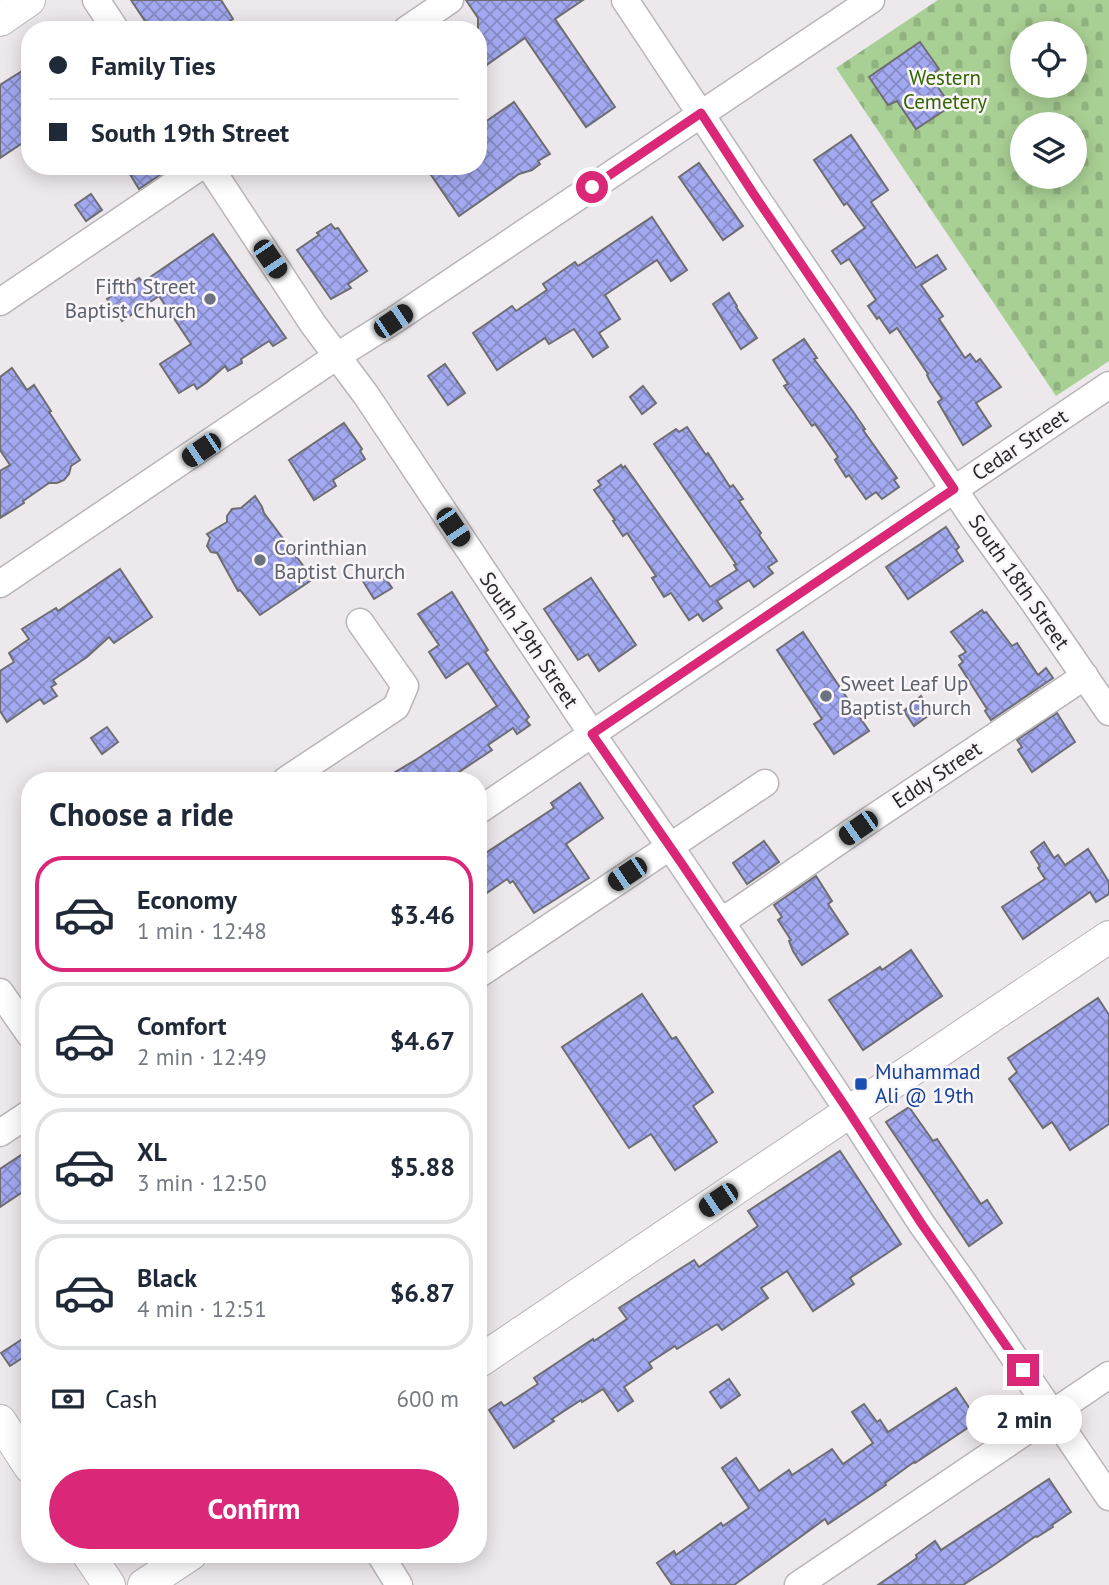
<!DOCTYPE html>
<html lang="en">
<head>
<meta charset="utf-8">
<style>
  :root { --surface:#fff; --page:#f6f6f7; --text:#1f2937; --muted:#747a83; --line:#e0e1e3; --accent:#db2777 }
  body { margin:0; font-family:"PT Sans",sans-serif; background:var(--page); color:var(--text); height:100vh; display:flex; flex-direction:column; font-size:26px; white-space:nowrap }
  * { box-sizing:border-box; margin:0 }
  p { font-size:23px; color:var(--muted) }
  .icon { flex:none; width:38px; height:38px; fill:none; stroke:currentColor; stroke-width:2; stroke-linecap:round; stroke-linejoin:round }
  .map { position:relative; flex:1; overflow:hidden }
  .details { position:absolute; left:21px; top:772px; width:466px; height:791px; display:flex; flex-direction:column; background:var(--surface); border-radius:28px; box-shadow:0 4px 18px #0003 }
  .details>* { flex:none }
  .guide { position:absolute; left:21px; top:21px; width:466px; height:154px; border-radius:28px; box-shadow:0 4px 18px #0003; display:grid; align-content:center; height:154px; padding:0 28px; background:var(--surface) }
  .controls { position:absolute; left:1010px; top:21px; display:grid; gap:14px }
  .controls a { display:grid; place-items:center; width:77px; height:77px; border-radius:50%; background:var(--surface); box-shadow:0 4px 18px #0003; font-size:35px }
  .end { position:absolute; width:32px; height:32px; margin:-16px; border:9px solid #db2777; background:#fff; box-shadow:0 0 0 4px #fff }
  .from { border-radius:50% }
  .bubble { position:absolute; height:49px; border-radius:24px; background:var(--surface); box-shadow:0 4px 18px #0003; font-size:23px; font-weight:700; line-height:49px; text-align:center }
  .car { position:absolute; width:21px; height:42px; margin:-21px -10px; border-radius:9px; box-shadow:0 0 5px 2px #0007; background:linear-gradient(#222 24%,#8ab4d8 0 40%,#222 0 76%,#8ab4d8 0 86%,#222 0) }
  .guide b { display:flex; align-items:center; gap:24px; height:66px; font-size:26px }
  .guide b+b { border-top:2px solid var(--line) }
  .guide i { width:18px; height:18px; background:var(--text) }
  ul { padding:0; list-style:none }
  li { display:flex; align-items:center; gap:21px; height:116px; margin:0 14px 10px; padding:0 14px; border:4px solid var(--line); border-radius:28px }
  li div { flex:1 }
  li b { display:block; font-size:26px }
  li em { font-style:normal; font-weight:700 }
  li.current { border-color:var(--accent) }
  li>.icon { width:63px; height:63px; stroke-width:1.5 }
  h2 { padding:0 28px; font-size:32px; line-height:84px }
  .pay { display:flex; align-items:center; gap:18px; height:77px; padding:0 28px; font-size:26px }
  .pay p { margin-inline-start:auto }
  .action { display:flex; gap:14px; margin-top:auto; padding:14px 28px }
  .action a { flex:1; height:80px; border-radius:42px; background:var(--accent); color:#fff; font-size:28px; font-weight:700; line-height:80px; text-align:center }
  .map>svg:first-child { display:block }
</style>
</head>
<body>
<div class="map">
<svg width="1109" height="1585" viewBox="0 0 1109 1585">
  <defs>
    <pattern id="cemetery-stones" width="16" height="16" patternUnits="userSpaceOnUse" patternTransform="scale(1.75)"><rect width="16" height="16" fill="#a9d094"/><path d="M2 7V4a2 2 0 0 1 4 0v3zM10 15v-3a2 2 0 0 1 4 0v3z" fill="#91b380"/></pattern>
    <pattern id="building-cross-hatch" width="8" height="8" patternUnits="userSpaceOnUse" patternTransform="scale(1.75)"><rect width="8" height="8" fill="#a3a9f0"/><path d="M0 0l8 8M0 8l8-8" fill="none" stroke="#858ac2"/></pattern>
  </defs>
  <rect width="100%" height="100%" fill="#ece8ec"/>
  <path fill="url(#cemetery-stones)" fill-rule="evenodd" d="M 938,0 L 1109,0 L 1109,361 L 1056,396 L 836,68 ZM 1022,33 L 1074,33 L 1074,86 L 1022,86 ZM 1022,124 L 1074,124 L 1074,177 L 1022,177 Z"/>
  <g fill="url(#building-cross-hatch)" stroke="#6d6d72" stroke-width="2">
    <path d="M 131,0 L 221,0 L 233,19 L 216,30 L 151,30 Z"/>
    <path d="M 466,0 L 583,0 L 555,19 L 615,107 L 586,127 L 525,38 L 478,71 L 478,18 Z"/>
    <path d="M 920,42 L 939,69 L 930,76 L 951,106 L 916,129 L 897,101 L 888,105 L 869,77 Z"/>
    <path d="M 30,66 L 30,138 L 0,158 L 0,85 Z"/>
    <path d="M 514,102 L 550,154 L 538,161 L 540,164 L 532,170 L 519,174 L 459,216 L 425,166 L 478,166 L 478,127 Z"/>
    <path d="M 851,135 L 888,190 L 871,202 L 916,268 L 937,255 L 946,269 L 921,285 L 943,316 L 939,319 L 965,358 L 970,354 L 976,362 L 980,359 L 1001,387 L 976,403 L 991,426 L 963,445 L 938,402 L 942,399 L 930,381 L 927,375 L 928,374 L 897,328 L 890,333 L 879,317 L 877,319 L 868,306 L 876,300 L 849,259 L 841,264 L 832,251 L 865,228 L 847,203 L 844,205 L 814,160 Z"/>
    <path d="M 699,163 L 743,226 L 723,240 L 679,177 Z"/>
    <path d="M 125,166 L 173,166 L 139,189 Z"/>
    <path d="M 91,194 L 102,210 L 86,221 L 75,205 Z"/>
    <path d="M 652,217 L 687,270 L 671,281 L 657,260 L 605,295 L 620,319 L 599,333 L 608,347 L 593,357 L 574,329 L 549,344 L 545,338 L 497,370 L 473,333 L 512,306 L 516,311 L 547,290 L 543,284 L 575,262 L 578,266 Z"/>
    <path d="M 331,224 L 335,229 L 338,228 L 367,271 L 348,284 L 351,288 L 331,299 L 297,250 L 319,235 L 317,233 Z"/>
    <path d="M 213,234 L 286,338 L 273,346 L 269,341 L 241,359 L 242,363 L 228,371 L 225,366 L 207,382 L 197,389 L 194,384 L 179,393 L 160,364 L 191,344 L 159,296 L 122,321 L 107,299 L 139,278 L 143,282 Z"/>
    <path d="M 729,293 L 737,306 L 736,307 L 757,338 L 741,349 L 713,304 Z"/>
    <path d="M 804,339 L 817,358 L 814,359 L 852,410 L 865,429 L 863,430 L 897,478 L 894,480 L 899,487 L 882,499 L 876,492 L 866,499 L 849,475 L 846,477 L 835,460 L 838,457 L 815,424 L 812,426 L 784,386 L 788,384 L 773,360 Z"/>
    <path d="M 445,364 L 465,393 L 448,405 L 428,376 Z"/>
    <path d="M 12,368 L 27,390 L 34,385 L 51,411 L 49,412 L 80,460 L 71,466 L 69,474 L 64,480 L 57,483 L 49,483 L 23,501 L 24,503 L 0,518 L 0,471 L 10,465 L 0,450 L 0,377 Z"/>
    <path d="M 643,386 L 656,403 L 642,414 L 630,397 Z"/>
    <path d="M 344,423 L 362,449 L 360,451 L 365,459 L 333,480 L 336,486 L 314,500 L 289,460 Z"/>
    <path d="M 687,427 L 706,455 L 708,453 L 730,487 L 733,485 L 743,499 L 739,501 L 761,533 L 759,535 L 777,561 L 768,567 L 773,573 L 754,587 L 749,580 L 717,601 L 722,608 L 703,621 L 698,614 L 689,620 L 671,593 L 664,597 L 652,578 L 656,576 L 627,533 L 623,536 L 613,521 L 615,520 L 594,490 L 601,485 L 598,481 L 621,465 L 623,468 L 625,466 L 710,587 L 737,570 L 734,565 L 736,564 L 654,444 L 676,429 L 679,432 Z"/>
    <path d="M 255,496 L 262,507 L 264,513 L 313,579 L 260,615 L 240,590 L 238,591 L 217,553 L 211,552 L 207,546 L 210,538 L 207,534 L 227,522 L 227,516 L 232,509 L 241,508 Z"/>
    <path d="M 946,527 L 959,547 L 956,550 L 963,561 L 908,599 L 886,567 Z"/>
    <path d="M 378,567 L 392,588 L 374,599 L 361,578 Z"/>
    <path d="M 120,569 L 152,617 L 114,643 L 109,637 L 87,657 L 53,680 L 56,684 L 51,687 L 57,696 L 44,704 L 40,699 L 7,722 L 0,711 L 0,671 L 14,662 L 9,653 L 29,639 L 22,629 L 56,608 L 58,611 Z"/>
    <path d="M 591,578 L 636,645 L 599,671 L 588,654 L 578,660 L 544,609 Z"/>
    <path d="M 452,592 L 488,650 L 485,652 L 529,717 L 526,720 L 530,725 L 517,734 L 513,728 L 488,745 L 492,750 L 447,780 L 382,780 L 417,759 L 497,706 L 468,663 L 446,678 L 429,652 L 439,645 L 418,614 Z"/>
    <path d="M 982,610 L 984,613 L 986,612 L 1012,646 L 1017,643 L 1038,675 L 1046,668 L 1053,678 L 991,720 L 985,711 L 987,709 L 959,665 L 963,662 L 959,656 L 966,652 L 951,632 Z"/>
    <path d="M 803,632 L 869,731 L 834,754 L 814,724 L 822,719 L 777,650 Z"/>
    <path d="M 921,696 L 932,713 L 914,726 L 904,711 Z"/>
    <path d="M 1057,713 L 1075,742 L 1032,772 L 1018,750 L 1022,747 L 1017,740 Z"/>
    <path d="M 107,727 L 118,742 L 102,754 L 91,738 Z"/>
    <path d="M 580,783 L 603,818 L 566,844 L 589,878 L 534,913 L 513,881 L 510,883 L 507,879 L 478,899 L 478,858 L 554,808 L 551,803 Z"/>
    <path d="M 764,841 L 779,862 L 747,884 L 733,863 Z"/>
    <path d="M 1044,842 L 1054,858 L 1058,855 L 1065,865 L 1088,849 L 1109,882 L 1109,894 L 1096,902 L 1090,892 L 1023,939 L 1002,907 L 1045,879 L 1038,868 L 1040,866 L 1031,852 Z"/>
    <path d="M 816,876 L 832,901 L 828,904 L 848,934 L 802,965 L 793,951 L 789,941 L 791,940 L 778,920 L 782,917 L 774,905 Z"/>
    <path d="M 911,950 L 942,996 L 863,1050 L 829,1000 L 880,967 L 882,970 Z"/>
    <path d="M 642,994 L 672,1039 L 676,1037 L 713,1092 L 693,1106 L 717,1142 L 675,1170 L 651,1134 L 629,1148 L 562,1047 Z"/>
    <path d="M 1098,998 L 1109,1015 L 1109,1124 L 1070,1150 L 1052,1122 L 1043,1128 L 1009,1079 L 1017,1072 L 1008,1058 Z"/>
    <path d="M 909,1107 L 933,1141 L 937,1139 L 981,1204 L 987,1200 L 1002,1223 L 969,1246 L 886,1122 Z"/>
    <path d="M 30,1149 L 30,1187 L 0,1207 L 0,1169 Z"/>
    <path d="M 840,1151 L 901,1244 L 850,1278 L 854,1284 L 813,1311 L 787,1271 L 761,1288 L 768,1298 L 722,1330 L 717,1324 L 677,1349 L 675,1346 L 649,1363 L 652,1368 L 624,1387 L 633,1401 L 618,1411 L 603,1389 L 582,1402 L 581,1400 L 552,1419 L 554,1421 L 514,1448 L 489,1410 L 501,1402 L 504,1406 L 538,1384 L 534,1378 L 593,1339 L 594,1341 L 627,1319 L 619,1308 L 694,1260 L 699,1267 L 758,1226 L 748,1211 Z"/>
    <path d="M 30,1334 L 30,1353 L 10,1366 L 1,1353 Z"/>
    <path d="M 729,1379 L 740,1395 L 721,1408 L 710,1392 Z"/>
    <path d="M 956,1388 L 978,1421 L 915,1463 L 914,1462 L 885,1483 L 886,1485 L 828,1524 L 825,1519 L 734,1585 L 672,1585 L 657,1563 L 674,1551 L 676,1555 L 721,1523 L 723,1526 L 749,1508 L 722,1468 L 736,1458 L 759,1491 L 789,1470 L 792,1475 L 832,1449 L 843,1464 L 873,1443 L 852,1412 L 864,1404 L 877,1422 L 880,1420 L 888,1432 Z"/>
    <path d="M 1049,1479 L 1071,1512 L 1052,1525 L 1053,1527 L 1037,1537 L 1036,1536 L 991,1567 L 963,1585 L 878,1585 L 917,1558 L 916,1555 L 935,1541 L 941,1550 Z"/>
  </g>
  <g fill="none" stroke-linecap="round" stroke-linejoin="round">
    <defs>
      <g id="minor">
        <path d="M 96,0 L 116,30"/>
        <path d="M 625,0 L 753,193 L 978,525 L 1035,604 L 1109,712"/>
        <path d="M 406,30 L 450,0"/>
        <path d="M 209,166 L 313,324 L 366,395 L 592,734 L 682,864 L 849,1112 L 921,1223 L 963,1282 L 1109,1497"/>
        <path d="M 0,302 L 201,166"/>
        <path d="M 0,584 L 337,356 L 393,321 L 871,0"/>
        <path d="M 286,780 L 396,707 L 405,686 L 360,622"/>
        <path d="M 478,811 L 1109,385"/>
        <path d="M 719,919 L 733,914 L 858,828 L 1085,676"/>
        <path d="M 478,975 L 765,783"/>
        <path d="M 0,992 L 30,1035"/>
        <path d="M 0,1133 L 30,1113"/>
        <path d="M 380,1554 L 399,1585"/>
        <path d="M 798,1585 L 1109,1375"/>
      </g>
      <g id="major">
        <path d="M 0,20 L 29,0"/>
        <path d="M 478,1362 L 1109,937"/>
        <path d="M 0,1421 L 30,1467"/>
        <path d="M 88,1554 L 109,1585"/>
        <path d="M 144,1585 L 191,1554"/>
      </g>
    </defs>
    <use href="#minor" stroke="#b9b5b9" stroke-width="29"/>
    <use href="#major" stroke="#b9b5b9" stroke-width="34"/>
    <use href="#minor" stroke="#fff" stroke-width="26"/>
    <use href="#major" stroke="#fff" stroke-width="32"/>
  </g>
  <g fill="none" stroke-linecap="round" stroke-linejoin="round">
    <path stroke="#db2777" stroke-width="9" d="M 592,187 L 701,113 L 753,193 L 954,489 L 592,734 L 682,864 L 849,1112 L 921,1223 L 1023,1370"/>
  </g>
  <g fill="#6b7280" stroke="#faf5f9" stroke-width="2.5">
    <circle cx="210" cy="299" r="7"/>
    <circle cx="260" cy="560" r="7"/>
    <circle cx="826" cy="696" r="7"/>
  </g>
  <rect fill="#1a4fb4" stroke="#faf5f9" stroke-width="2.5" x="854" y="1077" width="14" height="14" rx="3.5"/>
  <g text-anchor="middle" stroke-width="5" stroke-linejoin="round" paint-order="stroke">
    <g font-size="21" fill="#326400" stroke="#faf5f9">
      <text x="945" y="85">Western<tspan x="945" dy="24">Cemetery</tspan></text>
    </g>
    <g font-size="21" fill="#5b616d" stroke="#faf5f9" text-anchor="start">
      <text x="196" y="294" text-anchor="end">Fifth Street<tspan x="196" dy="24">Baptist Church</tspan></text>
      <text x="274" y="555">Corinthian<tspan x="274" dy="24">Baptist Church</tspan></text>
      <text x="840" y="691">Sweet Leaf Up<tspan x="840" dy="24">Baptist Church</tspan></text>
    </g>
    <g font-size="21" fill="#292729" stroke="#faf5f9">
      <text transform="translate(1020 445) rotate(-34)" y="7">Cedar Street</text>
      <text transform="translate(1019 582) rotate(55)" y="7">South 18th Street</text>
      <text transform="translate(529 640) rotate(56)" y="7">South 19th Street</text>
      <text transform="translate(937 775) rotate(-34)" y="7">Eddy Street</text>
    </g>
    <g font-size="21" fill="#164399" stroke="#faf5f9" text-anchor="start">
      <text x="875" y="1079">Muhammad<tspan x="875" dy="24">Ali @ 19th</tspan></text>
    </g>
  </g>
</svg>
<div class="controls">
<a><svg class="icon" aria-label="locate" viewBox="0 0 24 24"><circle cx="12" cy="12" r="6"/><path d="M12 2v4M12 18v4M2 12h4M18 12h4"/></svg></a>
<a><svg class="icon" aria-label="layers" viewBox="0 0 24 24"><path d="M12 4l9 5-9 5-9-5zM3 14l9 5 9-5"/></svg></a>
</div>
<i class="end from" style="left:592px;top:187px"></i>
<i class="end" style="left:1023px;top:1370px"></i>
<div class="bubble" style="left:966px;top:1395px;width:116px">2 min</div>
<i class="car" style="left:270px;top:259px;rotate:146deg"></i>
<i class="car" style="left:393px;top:321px;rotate:56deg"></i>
<i class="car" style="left:201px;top:450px;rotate:236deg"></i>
<i class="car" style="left:453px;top:527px;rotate:146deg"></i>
<i class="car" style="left:858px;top:828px;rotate:235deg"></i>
<i class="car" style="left:627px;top:874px;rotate:236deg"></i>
<i class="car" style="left:718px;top:1200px;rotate:236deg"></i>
<div class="guide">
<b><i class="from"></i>Family Ties</b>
<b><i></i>South 19th Street</b>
</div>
<section class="details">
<h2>Choose a ride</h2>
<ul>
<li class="current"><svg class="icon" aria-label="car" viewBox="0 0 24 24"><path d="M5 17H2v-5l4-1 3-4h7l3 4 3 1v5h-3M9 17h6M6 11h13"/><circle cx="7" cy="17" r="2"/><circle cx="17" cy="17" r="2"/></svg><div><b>Economy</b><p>1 min · 12:48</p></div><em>$3.46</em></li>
<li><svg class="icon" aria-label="car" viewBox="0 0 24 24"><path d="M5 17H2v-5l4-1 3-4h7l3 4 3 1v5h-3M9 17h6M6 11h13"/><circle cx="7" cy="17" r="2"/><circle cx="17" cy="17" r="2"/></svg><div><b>Comfort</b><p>2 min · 12:49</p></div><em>$4.67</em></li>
<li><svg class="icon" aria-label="car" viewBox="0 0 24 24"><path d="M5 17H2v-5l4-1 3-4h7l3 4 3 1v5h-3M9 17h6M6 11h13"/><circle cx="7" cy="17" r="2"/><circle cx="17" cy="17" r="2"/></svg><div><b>XL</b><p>3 min · 12:50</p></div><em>$5.88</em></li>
<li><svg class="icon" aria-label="car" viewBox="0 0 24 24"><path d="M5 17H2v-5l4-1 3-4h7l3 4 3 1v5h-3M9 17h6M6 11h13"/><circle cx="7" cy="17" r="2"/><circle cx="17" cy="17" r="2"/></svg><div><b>Black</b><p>4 min · 12:51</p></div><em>$6.87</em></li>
</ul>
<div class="pay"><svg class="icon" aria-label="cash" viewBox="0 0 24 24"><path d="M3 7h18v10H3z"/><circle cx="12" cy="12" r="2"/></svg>Cash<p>600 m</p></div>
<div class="action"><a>Confirm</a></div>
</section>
</div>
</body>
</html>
